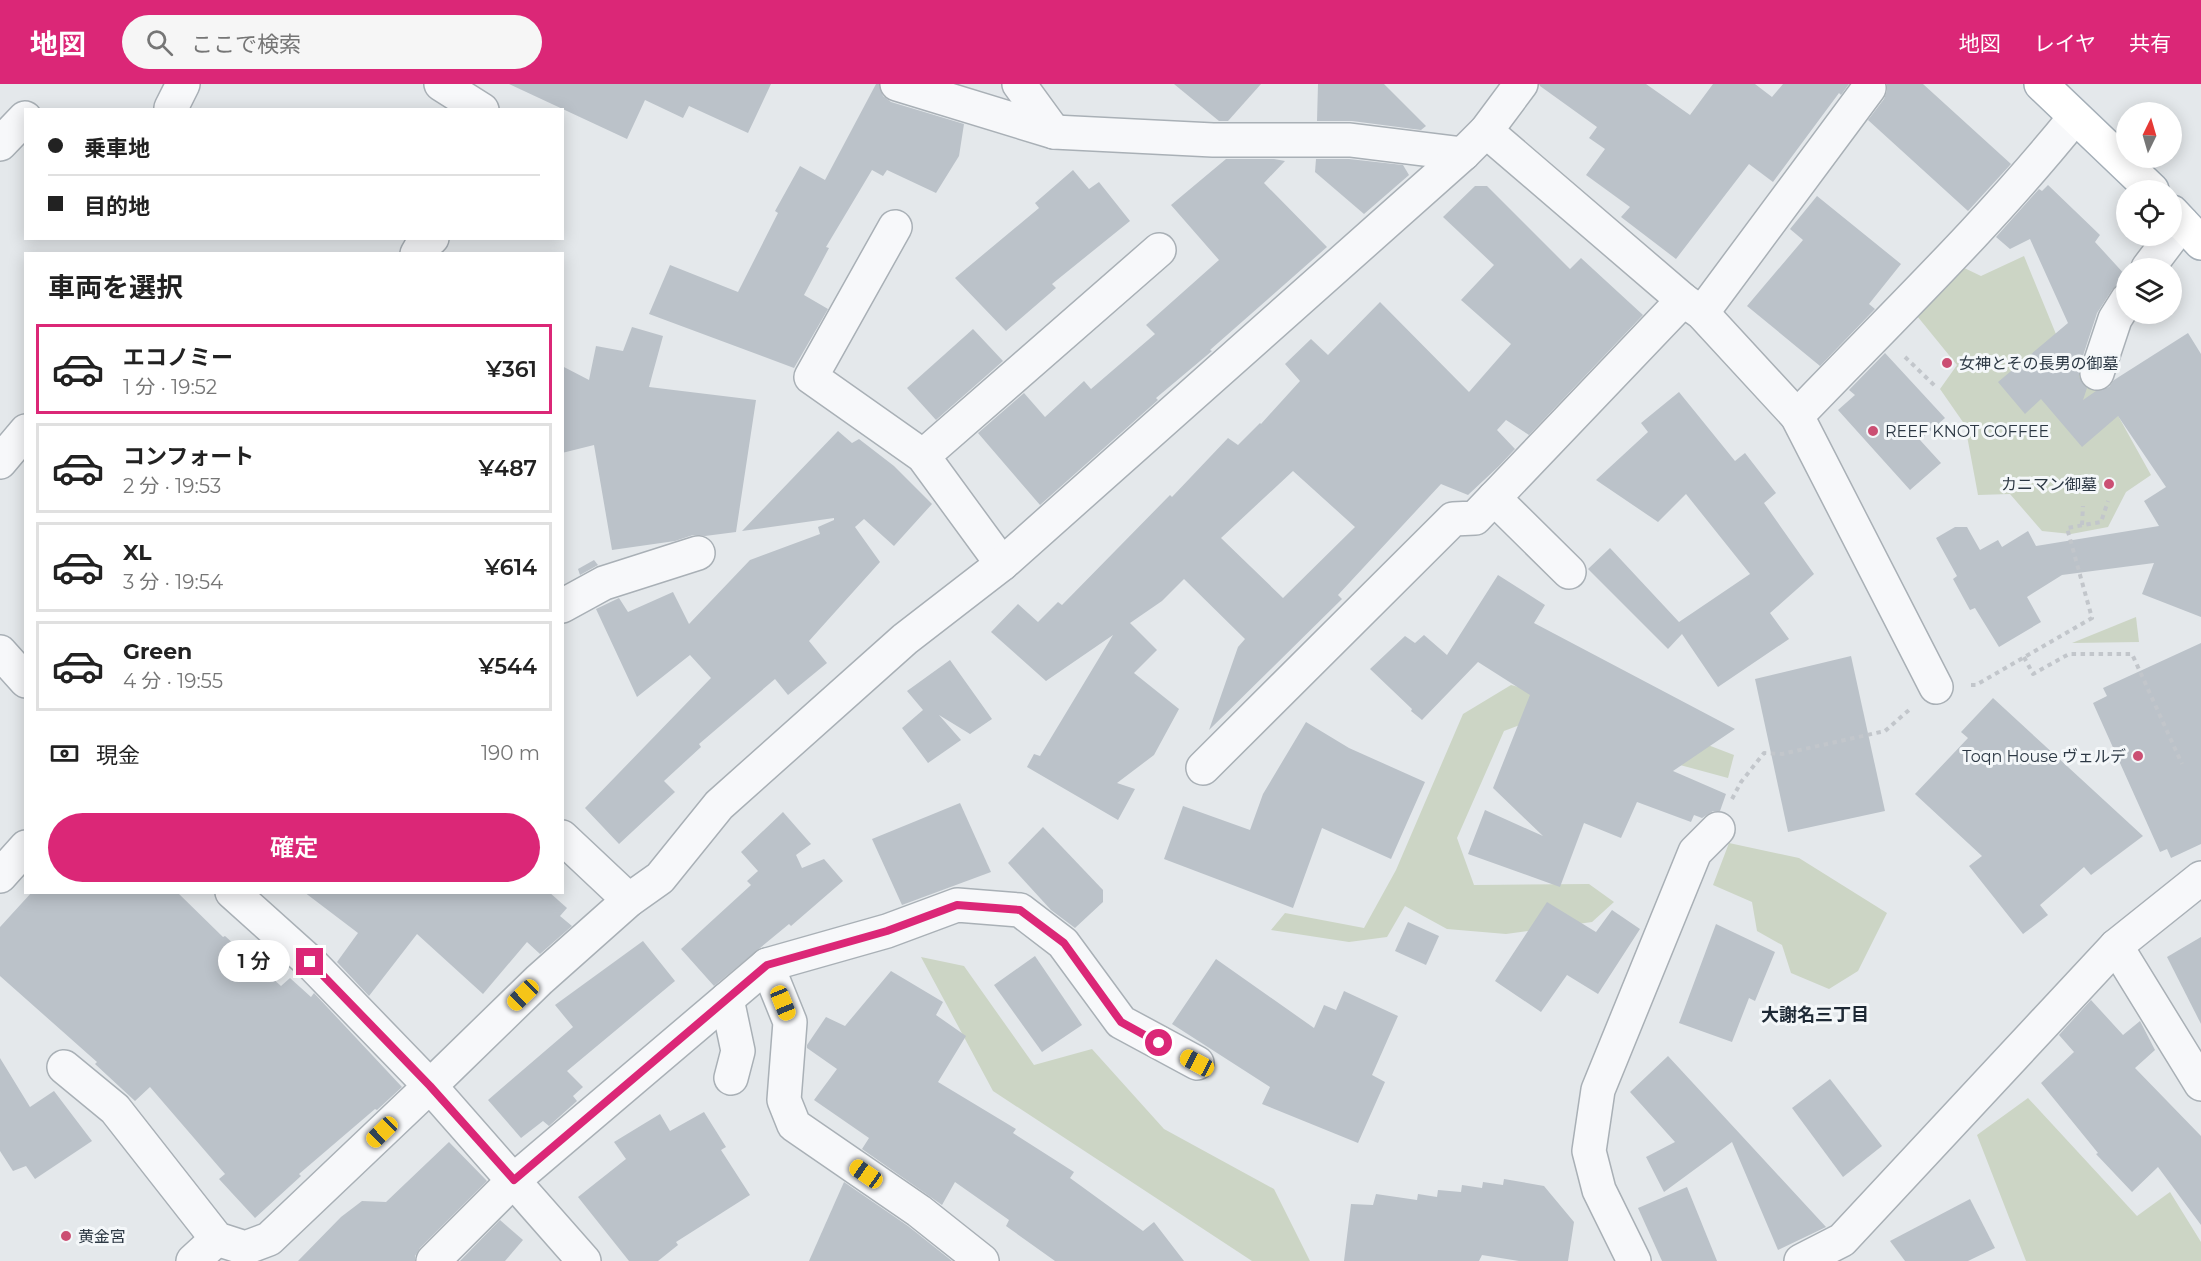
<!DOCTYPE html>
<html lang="ja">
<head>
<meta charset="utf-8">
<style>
  :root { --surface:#fff; --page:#f6f6f6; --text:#222; --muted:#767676; --line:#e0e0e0; --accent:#db2777 }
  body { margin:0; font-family:Montserrat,"Noto Sans JP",sans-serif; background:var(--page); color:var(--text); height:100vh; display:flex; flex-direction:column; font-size:22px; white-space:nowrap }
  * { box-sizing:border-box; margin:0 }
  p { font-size:20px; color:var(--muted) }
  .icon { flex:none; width:33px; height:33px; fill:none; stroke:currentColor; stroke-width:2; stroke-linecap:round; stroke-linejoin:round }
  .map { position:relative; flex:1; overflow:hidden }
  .side { position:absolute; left:24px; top:168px; width:540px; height:642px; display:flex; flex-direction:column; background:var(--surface); border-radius:0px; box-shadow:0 3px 15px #0003 }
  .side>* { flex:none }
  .banner { position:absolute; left:24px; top:24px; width:540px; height:132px; border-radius:0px; box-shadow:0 3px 15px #0003; display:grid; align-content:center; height:132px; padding:0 24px; background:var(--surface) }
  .needle { width:39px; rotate:5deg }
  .controls { position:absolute; left:2116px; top:18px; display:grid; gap:12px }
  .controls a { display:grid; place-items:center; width:66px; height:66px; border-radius:50%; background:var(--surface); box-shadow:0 3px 15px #0003; font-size:30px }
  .end { position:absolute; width:27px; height:27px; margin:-14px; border:8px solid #db2777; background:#fff; box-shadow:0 0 0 3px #fff }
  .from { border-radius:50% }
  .bubble { position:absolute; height:42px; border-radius:21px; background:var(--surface); box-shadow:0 3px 15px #0003; font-size:20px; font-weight:600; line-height:42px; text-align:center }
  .car { position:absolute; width:18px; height:36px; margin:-18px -9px; border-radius:8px; box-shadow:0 0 4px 2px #0007; background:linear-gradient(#f5c518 24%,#345 0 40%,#f5c518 0 76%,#345 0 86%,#f5c518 0) }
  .banner b { display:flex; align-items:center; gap:21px; height:57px; font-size:22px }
  .banner b+b { border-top:2px solid var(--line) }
  .banner i { width:15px; height:15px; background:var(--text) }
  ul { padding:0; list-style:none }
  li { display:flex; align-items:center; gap:18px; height:90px; margin:0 12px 9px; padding:0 12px; border:3px solid var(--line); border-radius:0px }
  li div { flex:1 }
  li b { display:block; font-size:22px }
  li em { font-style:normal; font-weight:600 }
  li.selected { border-color:var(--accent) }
  li>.icon { width:54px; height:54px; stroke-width:1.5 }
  h2 { padding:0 24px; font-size:27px; line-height:72px }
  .pay { display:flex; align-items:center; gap:15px; height:66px; padding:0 24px; font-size:22px }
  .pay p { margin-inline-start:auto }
  .button { display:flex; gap:12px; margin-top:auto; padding:12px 24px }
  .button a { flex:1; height:69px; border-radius:36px; background:var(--accent); color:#fff; font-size:24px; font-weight:600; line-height:69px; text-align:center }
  header { display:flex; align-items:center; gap:36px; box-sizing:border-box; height:84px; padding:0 30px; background:var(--accent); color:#fff }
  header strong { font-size:28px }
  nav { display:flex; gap:33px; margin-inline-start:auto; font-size:21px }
  .search { width:420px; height:54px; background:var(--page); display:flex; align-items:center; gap:15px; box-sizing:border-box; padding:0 21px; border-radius:33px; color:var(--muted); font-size:22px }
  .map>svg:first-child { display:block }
</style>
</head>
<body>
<header>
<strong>地図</strong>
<div class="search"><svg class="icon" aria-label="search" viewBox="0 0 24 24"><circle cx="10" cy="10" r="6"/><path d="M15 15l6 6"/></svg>ここで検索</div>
<nav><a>地図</a><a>レイヤ</a><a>共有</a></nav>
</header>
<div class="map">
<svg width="2201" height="1177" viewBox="0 0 2201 1177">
  <rect width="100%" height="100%" fill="#e4e8eb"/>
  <g fill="#ccd5c5">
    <path d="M 2024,172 L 2058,255 L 2101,301 L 2151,391 L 2126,408 L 2108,443 L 2071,450 L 2042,447 L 2010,410 L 1978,411 L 1965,341 L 1940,305 L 1957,281 L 1913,227 L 1958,181 L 1981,192 Z"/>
    <path d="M 2136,533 L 2139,558 L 2072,559 Z"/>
    <path d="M 1511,601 L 1640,635 L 1734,671 L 1728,694 L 1525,639 L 1504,647 L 1457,754 L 1474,801 L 1589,800 L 1614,818 L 1592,838 L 1506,850 L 1447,845 L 1405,822 L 1387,853 L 1349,858 L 1271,846 L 1285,829 L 1364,844 L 1396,786 L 1463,630 Z"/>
    <path d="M 1729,759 L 1799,774 L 1887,829 L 1858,887 L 1829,905 L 1791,889 L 1782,861 L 1757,847 L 1752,818 L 1713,801 Z"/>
    <path d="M 921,873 L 964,882 L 1034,981 L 1092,965 L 1164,1045 L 1274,1105 L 1310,1177 L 1252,1177 L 993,1007 Z"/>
    <path d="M 2028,1014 L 2137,1132 L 2170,1108 L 2201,1158 L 2201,1177 L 2026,1177 L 1977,1051 Z"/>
  </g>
  <g fill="#bbc2c9" fill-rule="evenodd">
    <path d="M 509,0 L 771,0 L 748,49 L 689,22 L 683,34 L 645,16 L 627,55 Z"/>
    <path d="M 876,0 L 879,0 L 883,12 L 891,18 L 964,40 L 959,72 L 936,109 L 887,86 L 883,92 L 872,86 L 826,163 L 829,164 L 804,211 L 828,225 L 794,284 L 649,230 L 670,181 L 738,208 L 778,129 L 775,127 L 800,82 L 825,96 Z"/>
    <path d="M 1174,0 L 1261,0 L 1228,37 L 1219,37 Z"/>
    <path d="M 1318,0 L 1384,0 L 1426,42 L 1421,46 L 1352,37 L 1317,37 Z"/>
    <path d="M 1539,0 L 1646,0 L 1690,31 L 1713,0 L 1755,0 L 1772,13 L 1783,0 L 1849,0 L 1841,11 L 1839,9 L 1773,98 L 1749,80 L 1676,175 L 1621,133 L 1630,123 L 1586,91 L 1605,65 L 1589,54 L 1597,43 L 1540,2 Z"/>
    <path d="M 1887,0 L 1923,0 L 2011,80 L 1968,127 L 1868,36 L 1884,15 L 1887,7 Z"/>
    <path d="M 1226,75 L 1274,75 L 1285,77 L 1264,99 L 1327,163 L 1210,266 L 1212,267 L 1156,314 L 1158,316 L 1040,421 L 978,349 L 1024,309 L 1045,333 L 1084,297 L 1091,305 L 1155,250 L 1146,241 L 1219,176 L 1171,121 Z"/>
    <path d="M 1316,75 L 1349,75 L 1403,81 L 1409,91 L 1364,130 L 1315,88 Z"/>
    <path d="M 1073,86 L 1089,105 L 1099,98 L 1130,137 L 1052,200 L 1056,204 L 1006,247 L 955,194 L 1039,124 L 1035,119 Z"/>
    <path d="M 2048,101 L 2100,151 L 2095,158 L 2127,193 L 2127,197 L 2118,200 L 2112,206 L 2097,229 L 2079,284 L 2079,293 L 2087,304 L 2083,316 L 2096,307 L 2109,303 L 2114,296 L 2188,249 L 2201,270 L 2201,533 L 2142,510 L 2154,479 L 2062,491 L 2027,513 L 2041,538 L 1999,563 L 1975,524 L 1970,526 L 1953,495 L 1957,492 L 1936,454 L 1955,443 L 1967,443 L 1980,466 L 1998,456 L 2002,463 L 2028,447 L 2036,462 L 2159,442 L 2144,417 L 2166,403 L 2118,332 L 2082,363 L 2041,315 L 2025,330 L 1998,298 L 2068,239 L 2030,155 L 2010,165 L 1996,153 L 2039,105 L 2042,107 Z"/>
    <path d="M 1475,102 L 1487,102 L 1570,185 L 1581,174 L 1643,231 L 1529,351 L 1506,336 L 1497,346 L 1515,365 L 1499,382 L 1468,411 L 1441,400 L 1338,511 L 1342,515 L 1209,646 L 1238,563 L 1245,555 L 1184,495 L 1162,517 L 1130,539 L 1157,566 L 1134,589 L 1179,625 L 1154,671 L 1117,699 L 1135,705 L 1118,736 L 1027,683 L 1034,670 L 1040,672 L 1113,551 L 1046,597 L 991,548 L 1018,520 L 1038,538 L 1058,518 L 1062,521 L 1170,411 L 1172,413 L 1228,354 L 1238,361 L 1260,339 L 1261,340 L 1300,297 L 1285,280 L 1311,255 L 1328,271 L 1380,218 L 1469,308 L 1511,260 L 1461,216 L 1494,181 L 1443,133 ZM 1293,387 L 1355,443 L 1283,514 L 1221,454 Z"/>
    <path d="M 1817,112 L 1901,180 L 1869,220 L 1875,225 L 1820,282 L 1747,222 L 1803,156 L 1790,145 Z"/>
    <path d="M 632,243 L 663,252 L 649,303 L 756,316 L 736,448 L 705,452 L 693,451 L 675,457 L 612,466 L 594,361 L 562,369 L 562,282 L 589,296 L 596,262 L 623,267 Z"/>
    <path d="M 973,245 L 1003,277 L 936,336 L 907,304 Z"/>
    <path d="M 1885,269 L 1945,334 L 1920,356 L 1941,379 L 1910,406 L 1838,326 L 1855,311 L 1849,306 Z"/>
    <path d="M 1679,308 L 1735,377 L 1745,369 L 1776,409 L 1764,419 L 1814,490 L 1770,529 L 1789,555 L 1718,603 L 1682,550 L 1668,565 L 1588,485 L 1610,464 L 1679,538 L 1750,490 L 1686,410 L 1658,438 L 1596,396 L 1648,348 L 1641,339 Z"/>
    <path d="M 838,347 L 852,359 L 859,355 L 894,382 L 932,420 L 894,462 L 864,435 L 855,443 L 880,478 L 809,557 L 827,579 L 788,611 L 775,595 L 699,660 L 701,663 L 664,697 L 675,708 L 619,760 L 585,724 L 711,594 L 690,571 L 637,613 L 596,525 L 619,514 L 628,528 L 673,508 L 689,540 L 750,476 L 820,450 L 818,443 L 834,436 L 834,434 L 742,447 Z"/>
    <path d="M 594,476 L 598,481 L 580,491 L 578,485 Z"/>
    <path d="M 1498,491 L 1545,521 L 1534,539 L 1735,645 L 1673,687 L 1726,710 L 1720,727 L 1713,727 L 1702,734 L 1694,731 L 1691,738 L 1637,718 L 1621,754 L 1584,739 L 1560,803 L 1468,770 L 1485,726 L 1543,752 L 1493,704 L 1530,611 L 1478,578 L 1422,636 L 1411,627 L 1412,625 L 1370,585 L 1405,552 L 1415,559 L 1424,551 L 1447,571 Z"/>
    <path d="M 2201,559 L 2201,760 L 2171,774 L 2167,765 L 2160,768 L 2093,619 L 2107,612 L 2103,604 Z"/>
    <path d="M 1851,572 L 1885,727 L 1788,748 L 1755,595 Z"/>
    <path d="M 950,576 L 992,635 L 970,650 L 939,631 L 961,656 L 928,679 L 902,644 L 923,626 L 907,607 Z"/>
    <path d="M 1993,614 L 2143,752 L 2091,791 L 2084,783 L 2040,821 L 2048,831 L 2023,850 L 1969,782 L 1982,772 L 1915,710 L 1968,654 L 1961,648 Z"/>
    <path d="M 1306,638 L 1349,664 L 1425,698 L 1391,775 L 1322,744 L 1293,824 L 1164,775 L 1183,722 L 1250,746 L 1263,710 Z"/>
    <path d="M 960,719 L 991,788 L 902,821 L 872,755 Z"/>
    <path d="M 783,728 L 811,760 L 796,771 L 802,784 L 824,775 L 843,797 L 791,842 L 789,840 L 714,902 L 681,865 L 751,801 L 747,797 L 758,787 L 741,768 Z"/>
    <path d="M 1043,743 L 1103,806 L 1103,818 L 1075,844 L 1051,826 L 1008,779 Z"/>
    <path d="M 32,808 L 177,808 L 223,853 L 225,852 L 281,902 L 290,894 L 311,913 L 314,909 L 402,1003 L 377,1026 L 375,1025 L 299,1090 L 301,1092 L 255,1134 L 219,1095 L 225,1090 L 150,1003 L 135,1017 L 95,980 L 97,978 L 0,892 L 0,843 Z"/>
    <path d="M 304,808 L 549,808 L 567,824 L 560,832 L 572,842 L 540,870 L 527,858 L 483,910 L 417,850 L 369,912 L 337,878 L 358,849 Z"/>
    <path d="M 1547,818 L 1596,848 L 1612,826 L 1640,845 L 1598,910 L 1567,891 L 1541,928 L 1495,897 Z"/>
    <path d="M 1408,838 L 1439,852 L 1426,881 L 1395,867 Z"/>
    <path d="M 1716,840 L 1775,868 L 1755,917 L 1749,914 L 1732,958 L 1679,939 Z"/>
    <path d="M 2201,853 L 2201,940 L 2167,873 Z"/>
    <path d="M 643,857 L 675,897 L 567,987 L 583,1003 L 573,1012 L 577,1017 L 549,1042 L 543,1037 L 521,1054 L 488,1016 L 573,943 L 555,921 Z"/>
    <path d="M 1035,872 L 1082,941 L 1042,968 L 994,901 Z"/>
    <path d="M 1216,875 L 1314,944 L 1324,921 L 1336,926 L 1344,907 L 1398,932 L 1372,991 L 1385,998 L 1358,1059 L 1262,1020 L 1270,1003 L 1172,940 Z"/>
    <path d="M 891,887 L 943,918 L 936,931 L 966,952 L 938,998 L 1016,1045 L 1013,1049 L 1074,1088 L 1070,1094 L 1143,1147 L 1154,1138 L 1184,1177 L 1055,1177 L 1006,1142 L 1009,1136 L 955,1098 L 942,1121 L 862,1065 L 869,1054 L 814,1016 L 837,985 L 807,964 L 807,961 L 826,933 L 845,942 Z"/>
    <path d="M 2091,916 L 2123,951 L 2140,937 L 2155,966 L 2135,984 L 2201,1052 L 2201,1141 L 2158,1083 L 2132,1108 L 2096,1070 L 2098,1069 L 2041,999 L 2074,968 L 2059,951 Z"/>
    <path d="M 1668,972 L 1741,1051 L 1826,1143 L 1778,1166 L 1732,1058 L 1664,1108 L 1646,1073 L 1675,1058 L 1630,1008 Z"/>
    <path d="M 0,974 L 30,1023 L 54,1007 L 92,1057 L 35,1095 L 26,1082 L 13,1087 L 0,1067 Z"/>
    <path d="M 1830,995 L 1882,1062 L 1843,1093 L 1792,1024 Z"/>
    <path d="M 704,1028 L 726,1063 L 721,1066 L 750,1111 L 676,1158 L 678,1161 L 658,1177 L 629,1177 L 578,1113 L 626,1075 L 614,1058 L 660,1030 L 670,1047 Z"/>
    <path d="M 449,1058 L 487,1097 L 420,1164 L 415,1172 L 415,1177 L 298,1177 L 341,1133 L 362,1117 L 386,1118 Z"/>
    <path d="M 1504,1095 L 1544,1102 L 1574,1138 L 1568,1177 L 1519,1177 L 1482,1171 L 1479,1177 L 1344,1177 L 1351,1120 L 1373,1121 L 1376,1110 L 1417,1116 L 1418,1110 L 1437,1113 L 1438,1106 L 1461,1108 L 1462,1101 L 1482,1104 L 1483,1098 L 1503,1101 Z"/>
    <path d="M 844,1098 L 908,1142 L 952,1177 L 809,1177 Z"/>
    <path d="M 1687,1103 L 1717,1177 L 1662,1177 L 1638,1124 Z"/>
    <path d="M 1970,1115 L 1995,1164 L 1968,1177 L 1905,1177 L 1890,1157 Z"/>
    <path d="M 500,1136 L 523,1156 L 505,1177 L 460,1177 Z"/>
  </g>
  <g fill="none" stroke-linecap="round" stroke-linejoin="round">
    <defs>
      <g id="minor">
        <path d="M 441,0 L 482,26"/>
        <path d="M 897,0 L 1054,48 L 1213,56 L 1350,56 L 1463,70"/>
        <path d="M 1019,0 L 1054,48"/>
        <path d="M 171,24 L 183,0"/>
        <path d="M 1486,47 L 1683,216 L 1702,229 L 1797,332 L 1936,603"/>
        <path d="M 0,60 L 25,34"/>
        <path d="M 895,143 L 811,293 L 923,372 L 1002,480"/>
        <path d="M 417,170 L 421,163 L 432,154"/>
        <path d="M 2148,184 L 2182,139"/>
        <path d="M 1702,229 L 1869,4"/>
        <path d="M 2097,289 L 2115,235 L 2127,216"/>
        <path d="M 1797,332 C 1891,234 1990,139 2075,33"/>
        <path d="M 923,372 L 1159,166"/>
        <path d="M 0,378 L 26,347"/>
        <path d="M 1494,414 L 1569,488"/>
        <path d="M 562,522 L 604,499 L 698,469"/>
        <path d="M 0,568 L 26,597"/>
        <path d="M 1203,684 L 1453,435 L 1475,434 L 1683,216"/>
        <path d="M 562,753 L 629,816"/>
        <path d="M 0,792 L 26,763"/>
        <path d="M 232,808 L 310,878 L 430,1002 L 539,896 L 629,816 L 660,794 L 719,721 L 905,555 L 1002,480 L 1463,70 L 1486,47 L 1521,0"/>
        <path d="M 2116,862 L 2201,1000"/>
        <path d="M 767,881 L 790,938 L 784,1016 L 794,1041 L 919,1127 L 982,1177"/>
        <path d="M 727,915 L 738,967 L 731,994"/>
        <path d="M 64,983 L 115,1025 L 217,1155 L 245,1164 L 269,1155 L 430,1002 L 584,1177"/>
        <path d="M 193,1177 L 217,1155"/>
        <path d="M 433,1177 L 514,1096 L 767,881 L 887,847 L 957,821 L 1020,826 L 1063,859 L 1121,938 L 1197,979"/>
        <path d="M 1634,1177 L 1599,1106 L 1589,1067 L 1598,1006 L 1695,768 L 1718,745"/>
        <path d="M 1801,1177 L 1842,1156 L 2116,862 L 2201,794"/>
      </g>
      <g id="major">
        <path d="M 2041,0 L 2152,106"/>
        <path d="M 2172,128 L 2201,159"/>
      </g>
    </defs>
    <use href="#minor" stroke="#a9b0b6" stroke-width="36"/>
    <use href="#major" stroke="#a4aeb7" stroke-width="36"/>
    <g stroke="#c2c6cb" stroke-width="4" stroke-dasharray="4.5 4.5" stroke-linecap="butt">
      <path d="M 1905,273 L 1935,302"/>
      <path d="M 2082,441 L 2083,422"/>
      <path d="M 2024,573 L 2033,590 L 2069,570 L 2132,570 L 2182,680"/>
      <path d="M 1971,601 L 1976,601 L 2092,534 L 2067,444 L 2101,438 L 2108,417"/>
      <path d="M 1732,715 L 1741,698 L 1764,669 L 1782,670 L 1885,647 L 1909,626"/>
    </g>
    <use href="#minor" stroke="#f7f8fa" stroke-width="33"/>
    <use href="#major" stroke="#fff" stroke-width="33"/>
  </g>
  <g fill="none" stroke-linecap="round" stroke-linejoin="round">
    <path stroke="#db2777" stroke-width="8" d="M 310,878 L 430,1002 L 514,1096 L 767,881 L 887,847 L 957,821 L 1020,826 L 1064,859 L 1121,938 L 1159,959"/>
  </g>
  <g fill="#cb4f73" stroke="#f4f7f9" stroke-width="2">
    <circle cx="1947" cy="279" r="6"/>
    <circle cx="1873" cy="347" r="6"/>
    <circle cx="2109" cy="400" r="6"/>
    <circle cx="2138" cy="672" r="6"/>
    <circle cx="66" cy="1152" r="6"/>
  </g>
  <g text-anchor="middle" stroke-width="6" stroke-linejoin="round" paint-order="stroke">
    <g font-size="16" fill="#2c3844" stroke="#f4f7f9" text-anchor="start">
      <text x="1959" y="285">女神とその長男の御墓</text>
      <text x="1885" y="353">REEF KNOT COFFEE</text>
      <text x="2097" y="406" text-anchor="end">カニマン御墓</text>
      <text x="2126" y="678" text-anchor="end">Toqn House ヴェルデ</text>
      <text x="78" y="1158">黄金宮</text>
    </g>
    <g font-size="18" font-weight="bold" fill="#1e2935" stroke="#f4f7f9">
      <text x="1815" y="937">大謝名三丁目</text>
    </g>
  </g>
</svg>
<div class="controls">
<a><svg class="needle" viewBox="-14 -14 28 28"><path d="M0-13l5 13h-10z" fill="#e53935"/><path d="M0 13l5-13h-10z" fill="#767676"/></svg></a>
<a><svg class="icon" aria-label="locate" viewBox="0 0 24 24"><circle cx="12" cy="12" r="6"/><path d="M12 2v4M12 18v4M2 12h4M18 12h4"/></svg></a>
<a><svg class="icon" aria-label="layers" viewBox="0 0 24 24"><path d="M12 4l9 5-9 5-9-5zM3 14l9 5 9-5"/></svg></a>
</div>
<i class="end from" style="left:1159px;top:959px"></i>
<i class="end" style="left:310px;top:878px"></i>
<div class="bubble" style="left:218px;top:856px;width:72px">1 分</div>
<i class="car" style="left:523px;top:911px;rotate:226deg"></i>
<i class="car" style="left:783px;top:919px;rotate:158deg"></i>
<i class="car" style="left:1197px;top:979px;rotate:298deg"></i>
<i class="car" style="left:382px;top:1048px;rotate:226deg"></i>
<i class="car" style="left:866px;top:1090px;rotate:305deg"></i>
<div class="banner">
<b><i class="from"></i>乗車地</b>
<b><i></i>目的地</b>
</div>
<section class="side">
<h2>車両を選択</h2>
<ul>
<li class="selected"><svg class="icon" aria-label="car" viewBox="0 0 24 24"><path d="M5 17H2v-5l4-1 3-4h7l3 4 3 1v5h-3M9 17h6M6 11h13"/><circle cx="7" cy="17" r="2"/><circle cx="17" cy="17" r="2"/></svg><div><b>エコノミー</b><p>1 分 · 19:52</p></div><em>¥361</em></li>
<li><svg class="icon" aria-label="car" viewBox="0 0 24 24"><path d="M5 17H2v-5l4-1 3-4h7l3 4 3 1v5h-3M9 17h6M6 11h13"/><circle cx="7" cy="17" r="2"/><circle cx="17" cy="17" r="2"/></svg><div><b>コンフォート</b><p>2 分 · 19:53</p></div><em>¥487</em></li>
<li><svg class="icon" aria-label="car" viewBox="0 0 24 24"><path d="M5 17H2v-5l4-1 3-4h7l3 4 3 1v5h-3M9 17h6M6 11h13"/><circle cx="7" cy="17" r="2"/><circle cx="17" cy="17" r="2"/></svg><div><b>XL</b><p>3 分 · 19:54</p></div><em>¥614</em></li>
<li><svg class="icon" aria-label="car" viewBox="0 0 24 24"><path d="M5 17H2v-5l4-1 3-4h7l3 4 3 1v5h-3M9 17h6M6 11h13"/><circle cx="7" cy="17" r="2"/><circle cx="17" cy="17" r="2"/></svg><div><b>Green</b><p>4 分 · 19:55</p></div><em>¥544</em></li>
</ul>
<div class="pay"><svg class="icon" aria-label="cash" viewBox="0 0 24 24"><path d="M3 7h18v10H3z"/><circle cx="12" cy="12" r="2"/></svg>現金<p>190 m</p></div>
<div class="button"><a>確定</a></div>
</section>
</div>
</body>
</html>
